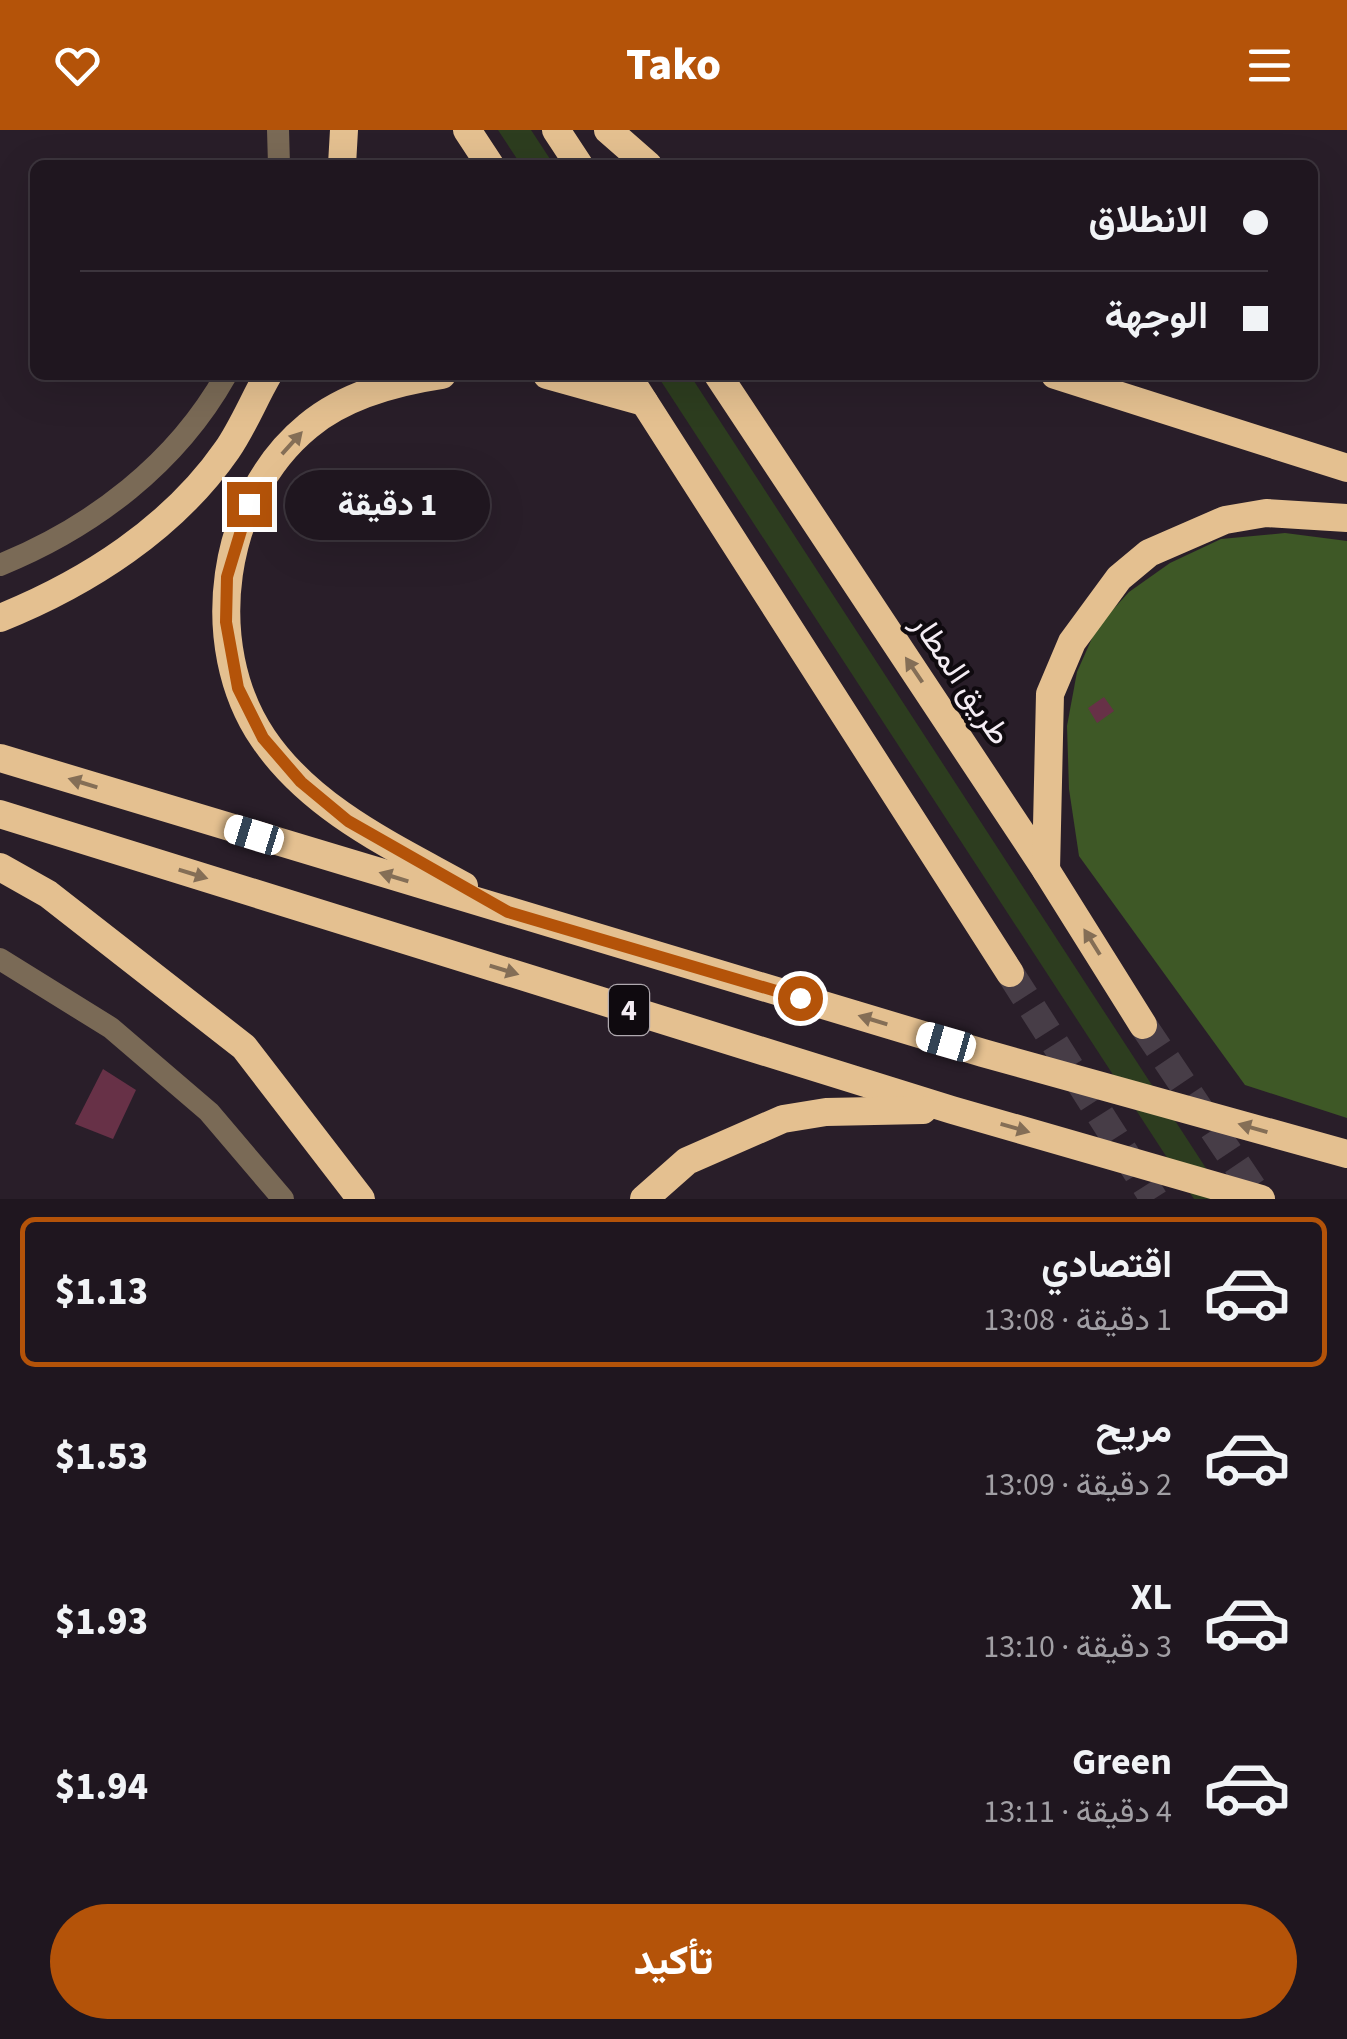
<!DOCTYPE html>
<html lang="ar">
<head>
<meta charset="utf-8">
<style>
  :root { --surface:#1f161f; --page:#271f28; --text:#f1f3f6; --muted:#a19fa4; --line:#3c353d; --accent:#b45309 }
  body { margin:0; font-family:"Source Sans 3",Vazirmatn,sans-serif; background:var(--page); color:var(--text); direction:rtl; height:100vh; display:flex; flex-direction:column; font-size:38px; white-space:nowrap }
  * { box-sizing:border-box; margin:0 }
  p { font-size:32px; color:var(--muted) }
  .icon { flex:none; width:55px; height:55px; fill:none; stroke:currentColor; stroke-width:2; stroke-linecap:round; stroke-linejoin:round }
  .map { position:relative; height:1069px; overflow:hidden; direction:ltr }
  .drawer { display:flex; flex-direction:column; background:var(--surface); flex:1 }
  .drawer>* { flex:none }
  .guide { position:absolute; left:30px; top:30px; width:1288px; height:220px; border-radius:15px; box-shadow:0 10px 40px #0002,0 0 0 2px var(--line); direction:rtl; display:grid; align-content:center; height:220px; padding:0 50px; background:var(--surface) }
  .end { position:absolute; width:45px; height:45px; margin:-22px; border:12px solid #b45309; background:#fff; box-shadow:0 0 0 5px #fff }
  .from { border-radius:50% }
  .bubble { position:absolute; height:70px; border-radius:35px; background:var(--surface); box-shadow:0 10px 40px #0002,0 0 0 2px var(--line); font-size:32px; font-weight:800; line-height:70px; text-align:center; direction:rtl }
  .car { position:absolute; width:30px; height:60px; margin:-30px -15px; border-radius:12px; box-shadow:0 0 8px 2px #0007; background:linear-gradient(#fff 24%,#345 0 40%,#fff 0 76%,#345 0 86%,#fff 0) }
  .guide b { display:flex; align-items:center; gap:35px; height:95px; font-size:38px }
  .guide b+b { border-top:2px solid var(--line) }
  .guide i { width:25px; height:25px; background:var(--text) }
  ul { padding:18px 0 0; list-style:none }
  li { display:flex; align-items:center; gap:30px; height:150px; margin:0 20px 15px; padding:0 30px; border:5px solid transparent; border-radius:15px }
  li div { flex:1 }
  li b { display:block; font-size:38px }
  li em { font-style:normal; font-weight:800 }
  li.selected { border-color:var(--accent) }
  li>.icon { width:90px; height:90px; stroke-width:1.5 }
  .button { display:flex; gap:20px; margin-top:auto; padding:20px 50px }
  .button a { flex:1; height:115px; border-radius:60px; background:var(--accent); color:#fff; font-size:40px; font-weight:800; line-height:115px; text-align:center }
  header { display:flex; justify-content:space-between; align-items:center; height:130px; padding:0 50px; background:var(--accent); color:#fff; font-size:45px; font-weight:800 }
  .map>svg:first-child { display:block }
</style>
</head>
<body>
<header><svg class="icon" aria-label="menu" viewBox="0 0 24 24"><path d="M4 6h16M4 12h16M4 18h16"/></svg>Tako<svg class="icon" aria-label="heart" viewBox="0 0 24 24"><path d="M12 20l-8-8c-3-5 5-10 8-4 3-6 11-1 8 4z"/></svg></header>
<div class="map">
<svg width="1347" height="1069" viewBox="0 0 1347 1069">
  <rect width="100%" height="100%" fill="#291e29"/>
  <g fill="#2d3d1f">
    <path d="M 498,0 L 531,0 L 554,35 L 521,35 Z"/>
    <path d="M 657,245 L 690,245 L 1226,1069 L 1194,1069 Z"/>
  </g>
  <path fill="#3e5826" d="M 1285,403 L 1347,411 L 1347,988 L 1245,955 L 1079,726 L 1069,659 L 1067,596 L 1077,542 L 1097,497 L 1129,462 L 1170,433 L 1221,409 Z"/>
  <g fill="#673147">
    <path d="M 1104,567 L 1114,581 L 1097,593 L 1088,578 Z"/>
    <path d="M 103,939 L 136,960 L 113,1009 L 75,994 Z"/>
  </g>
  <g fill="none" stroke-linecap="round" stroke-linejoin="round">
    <g stroke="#473d47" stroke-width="28" stroke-dasharray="28 14" stroke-linecap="butt">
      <path d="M 1010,843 L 1154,1069"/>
      <path d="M 1143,895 L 1260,1069"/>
    </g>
    <g stroke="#7a6a56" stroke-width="22">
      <path d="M 278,0 L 279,35"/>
      <path d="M 0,435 C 93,397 176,334 226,245"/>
      <path d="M 0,829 L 111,898 L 209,982 L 283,1069"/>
    </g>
    <g stroke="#e4c090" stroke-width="28">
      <path d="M 467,0 L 490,35"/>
      <path d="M 556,0 L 579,35"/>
      <path d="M 608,0 L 648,35"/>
      <path d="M 342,35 L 344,0"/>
      <path d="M 442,245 C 395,252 345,265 308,296 C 220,368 200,515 263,608 C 311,679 392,716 464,756"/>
      <path d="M 547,245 L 644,272"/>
      <path d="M 627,245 L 1010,843"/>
      <path d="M 718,245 L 1046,740 L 1143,895"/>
      <path d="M 1055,245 L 1347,338"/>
      <path d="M 0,488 C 87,453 173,398 227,320 C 243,297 254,269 268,245"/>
      <path d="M 0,628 L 983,923 L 1347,1024"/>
      <path d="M 0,684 L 952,980 L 1261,1069"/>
      <path d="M 0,737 L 48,764 L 244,917 L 361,1069"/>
      <path d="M 1046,740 L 1050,564 L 1072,512 L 1119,448 L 1149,423 L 1225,390 L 1266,383 L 1347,388"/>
      <path d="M 644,1069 L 687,1031 L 783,989 L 826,982 L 923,980"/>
    </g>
  </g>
  <defs><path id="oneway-solid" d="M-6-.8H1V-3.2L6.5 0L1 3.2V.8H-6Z" transform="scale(2.5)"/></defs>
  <g fill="#846e56">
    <use href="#oneway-solid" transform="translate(292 313) rotate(-48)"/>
    <use href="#oneway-solid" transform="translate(914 540) rotate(-124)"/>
    <use href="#oneway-solid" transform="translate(83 653) rotate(-163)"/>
    <use href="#oneway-solid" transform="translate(193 744) rotate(17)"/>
    <use href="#oneway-solid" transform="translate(394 747) rotate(-163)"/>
    <use href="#oneway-solid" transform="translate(1092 812) rotate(-122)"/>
    <use href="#oneway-solid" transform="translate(504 840) rotate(17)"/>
    <use href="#oneway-solid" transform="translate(873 890) rotate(-163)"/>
    <use href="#oneway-solid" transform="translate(1015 998) rotate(16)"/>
    <use href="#oneway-solid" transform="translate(1253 998) rotate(-164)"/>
  </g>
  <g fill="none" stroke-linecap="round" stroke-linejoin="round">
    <path stroke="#b45309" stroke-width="12" d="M 249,374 L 227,447 L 226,492 L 238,558 L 263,608 L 301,652 L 348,691 L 508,782 L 800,868"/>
  </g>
  <g text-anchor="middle" stroke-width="8" stroke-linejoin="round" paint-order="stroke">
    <rect fill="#0f0a0f" stroke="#afa9af" stroke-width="2.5" x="609" y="855" width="40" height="50" rx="8"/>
    <g font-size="30" font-weight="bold" fill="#f4edf4">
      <text x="629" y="890">4</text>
    </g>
    <g font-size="32" fill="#f4edf4" stroke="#0f0a0f">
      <text transform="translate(962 549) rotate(56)" y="11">طريق المطار</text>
    </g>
  </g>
</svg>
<i class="end from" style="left:800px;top:868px"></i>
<i class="end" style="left:249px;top:374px"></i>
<div class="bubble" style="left:285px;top:340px;width:205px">1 دقيقة</div>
<i class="car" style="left:254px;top:705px;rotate:287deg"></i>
<i class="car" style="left:946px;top:912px;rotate:286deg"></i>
<div class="guide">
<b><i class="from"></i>الانطلاق</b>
<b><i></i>الوجهة</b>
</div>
</div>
<section class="drawer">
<ul>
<li class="selected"><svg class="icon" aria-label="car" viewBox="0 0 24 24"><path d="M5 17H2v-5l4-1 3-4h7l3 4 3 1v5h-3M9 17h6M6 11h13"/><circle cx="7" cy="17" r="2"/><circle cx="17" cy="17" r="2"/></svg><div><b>اقتصادي</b><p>1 دقيقة · 13:08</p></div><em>$1.13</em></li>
<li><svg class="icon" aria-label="car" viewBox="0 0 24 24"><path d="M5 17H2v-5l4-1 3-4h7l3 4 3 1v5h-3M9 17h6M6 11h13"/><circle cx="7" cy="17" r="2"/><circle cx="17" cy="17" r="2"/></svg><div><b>مريح</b><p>2 دقيقة · 13:09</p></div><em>$1.53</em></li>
<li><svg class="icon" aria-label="car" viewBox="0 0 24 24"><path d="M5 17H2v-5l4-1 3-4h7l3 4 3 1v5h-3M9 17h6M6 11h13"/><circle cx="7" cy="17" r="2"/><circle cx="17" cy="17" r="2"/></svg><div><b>XL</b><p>3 دقيقة · 13:10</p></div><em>$1.93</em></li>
<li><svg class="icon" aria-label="car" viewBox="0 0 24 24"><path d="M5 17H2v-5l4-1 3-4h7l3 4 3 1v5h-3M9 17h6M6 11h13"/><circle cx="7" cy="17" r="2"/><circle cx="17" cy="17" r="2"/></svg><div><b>Green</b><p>4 دقيقة · 13:11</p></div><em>$1.94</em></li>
</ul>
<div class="button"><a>تأكيد</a></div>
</section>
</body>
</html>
